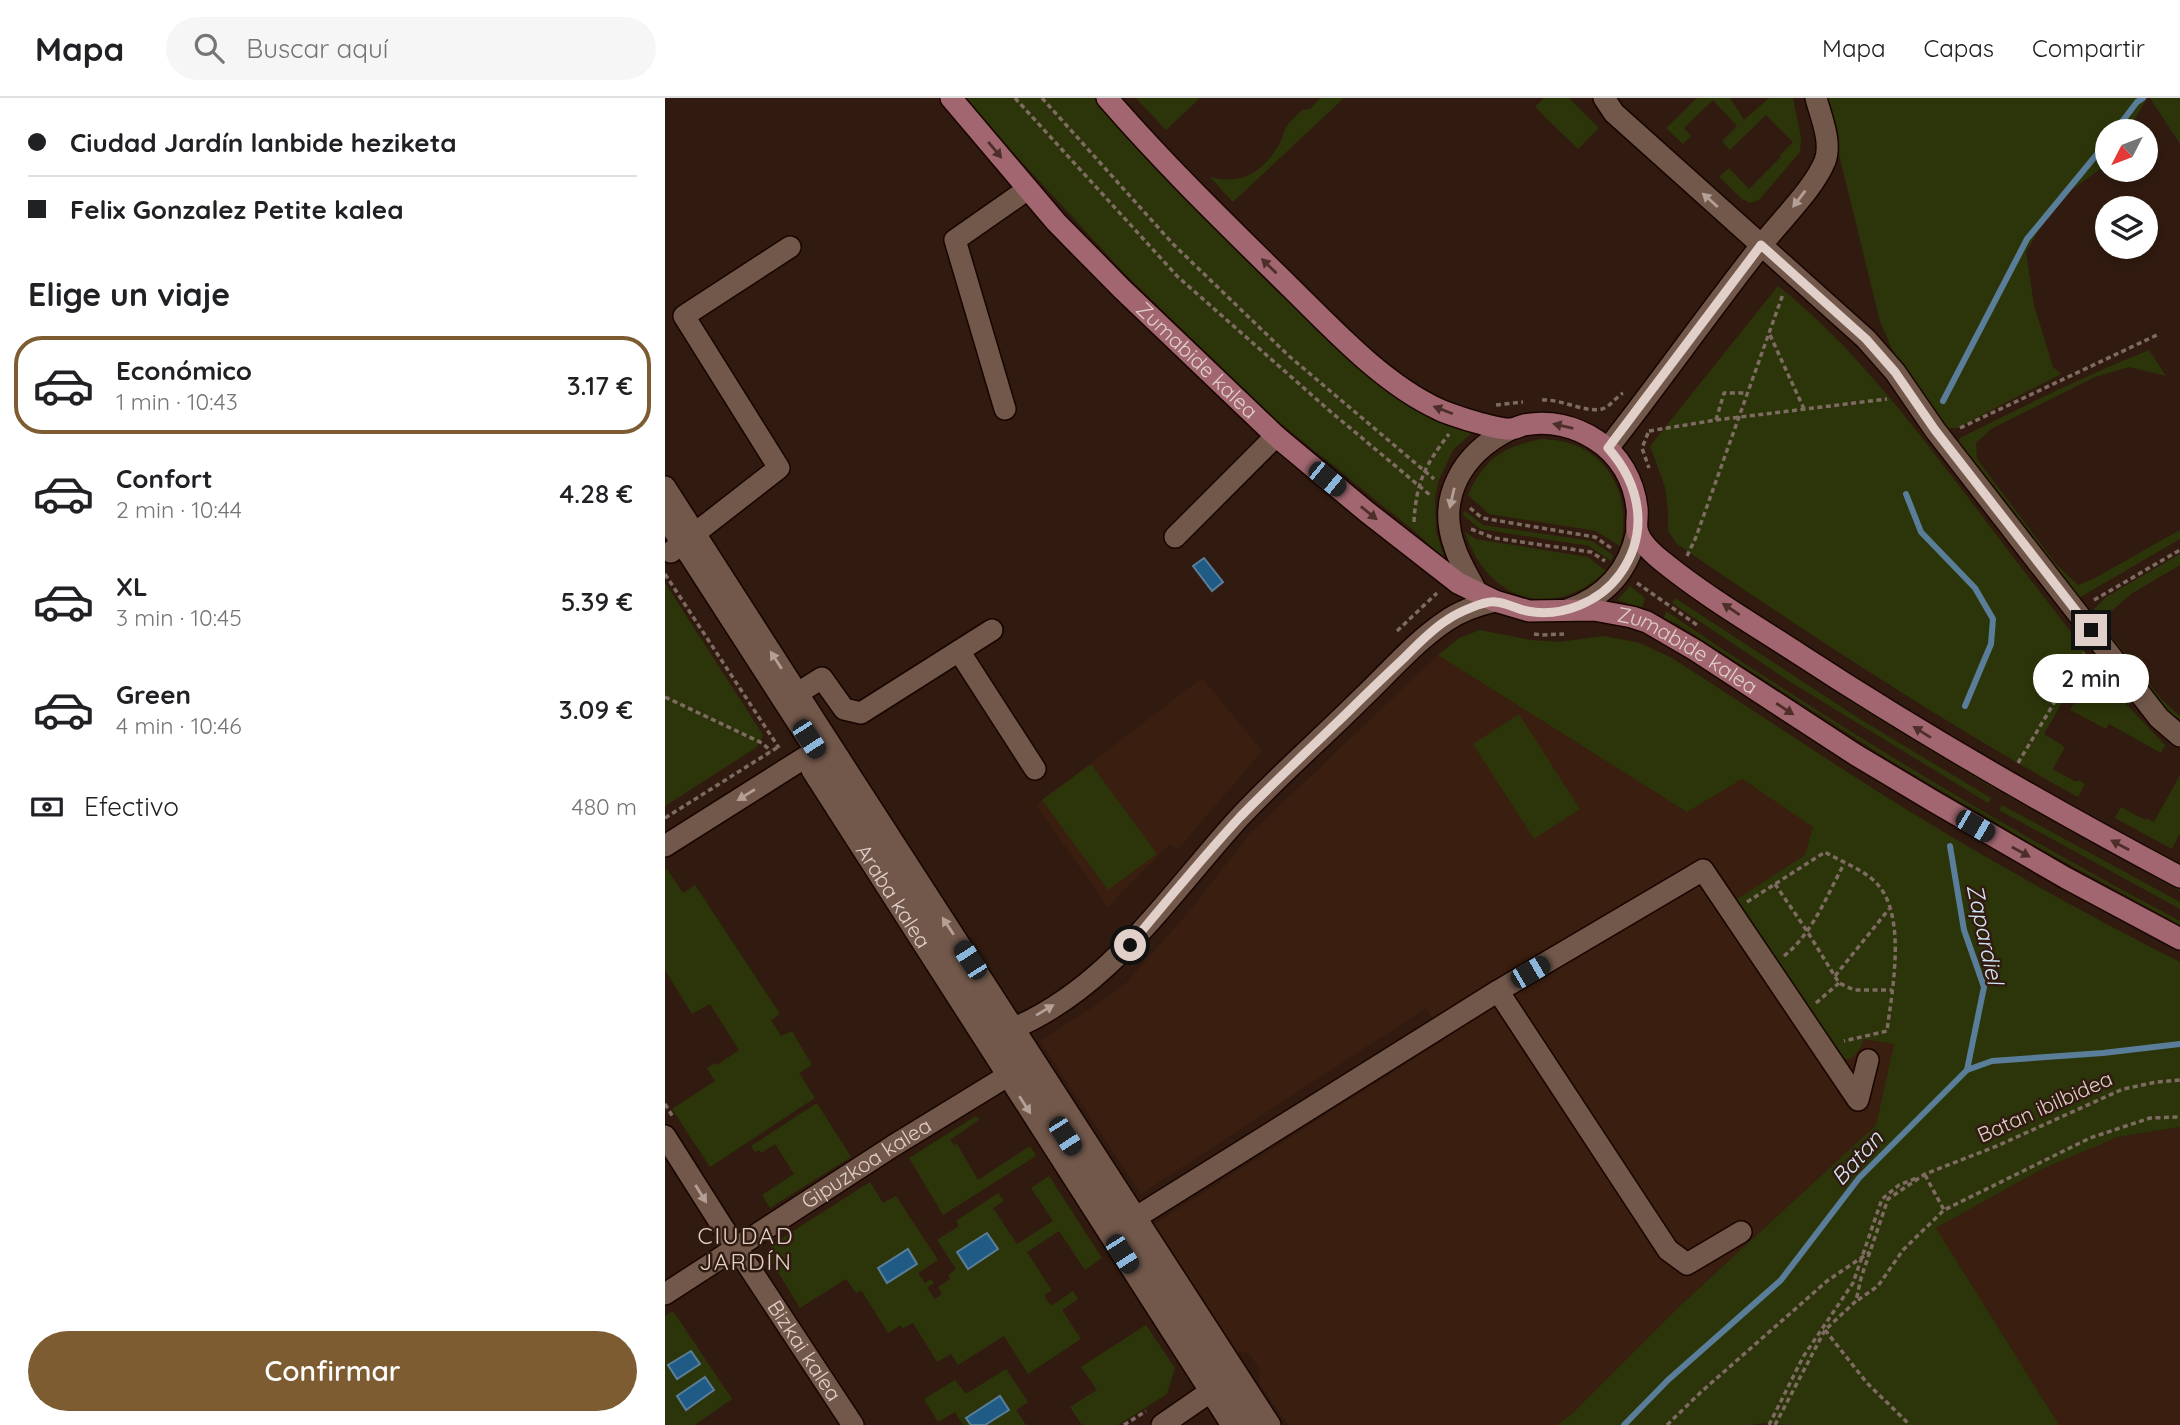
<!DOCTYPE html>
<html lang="es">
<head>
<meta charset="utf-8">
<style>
  :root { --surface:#fff; --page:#f6f6f6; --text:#202124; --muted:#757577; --line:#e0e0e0; --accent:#7e5c31 }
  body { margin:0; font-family:Quicksand,sans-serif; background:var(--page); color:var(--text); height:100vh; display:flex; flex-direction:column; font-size:26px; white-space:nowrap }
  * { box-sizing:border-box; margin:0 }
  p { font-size:23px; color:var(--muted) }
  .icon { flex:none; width:38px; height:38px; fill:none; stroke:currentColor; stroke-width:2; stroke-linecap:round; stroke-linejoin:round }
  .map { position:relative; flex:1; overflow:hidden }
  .details { display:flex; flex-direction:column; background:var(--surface); width:665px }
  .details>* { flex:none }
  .banner { display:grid; align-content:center; height:154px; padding:0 28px; background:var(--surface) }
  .needle { width:46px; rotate:228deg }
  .fabs { position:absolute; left:1430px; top:21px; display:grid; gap:14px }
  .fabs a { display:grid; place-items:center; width:63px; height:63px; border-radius:50%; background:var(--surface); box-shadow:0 4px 10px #0003; font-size:35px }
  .end { position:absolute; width:32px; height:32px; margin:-16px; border:9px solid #e0d0c9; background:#111; box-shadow:0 0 0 4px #111 }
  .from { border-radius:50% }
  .bubble { position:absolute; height:49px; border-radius:24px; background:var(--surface); box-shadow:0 4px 10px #0003; font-size:23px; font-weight:600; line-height:49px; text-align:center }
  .car { position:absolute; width:21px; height:42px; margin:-21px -10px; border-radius:9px; box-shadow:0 0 5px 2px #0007; background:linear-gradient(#222 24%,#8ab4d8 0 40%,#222 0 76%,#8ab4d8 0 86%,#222 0) }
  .banner b { display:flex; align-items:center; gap:24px; height:66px; font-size:26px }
  .banner b+b { border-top:2px solid var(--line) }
  .banner i { width:18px; height:18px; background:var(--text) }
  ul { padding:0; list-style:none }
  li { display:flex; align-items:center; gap:21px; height:98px; margin:0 14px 10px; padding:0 14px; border:4px solid transparent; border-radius:28px }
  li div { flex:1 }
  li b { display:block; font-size:26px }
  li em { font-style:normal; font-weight:600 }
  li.selected { border-color:var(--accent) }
  li>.icon { width:63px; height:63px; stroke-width:1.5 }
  h2 { padding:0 28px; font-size:32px; line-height:84px }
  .pay { display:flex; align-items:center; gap:18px; height:77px; padding:0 28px; font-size:26px }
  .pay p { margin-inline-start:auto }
  .cta { display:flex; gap:14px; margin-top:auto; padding:14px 28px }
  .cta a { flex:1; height:80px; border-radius:42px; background:var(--accent); color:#fff; font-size:28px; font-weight:600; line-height:80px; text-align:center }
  header { display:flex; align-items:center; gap:42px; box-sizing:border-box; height:98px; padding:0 35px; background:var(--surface); border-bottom:2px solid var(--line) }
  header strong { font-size:33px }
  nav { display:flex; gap:38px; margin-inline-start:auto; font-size:24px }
  .search { width:490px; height:63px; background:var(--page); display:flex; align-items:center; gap:18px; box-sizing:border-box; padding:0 24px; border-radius:38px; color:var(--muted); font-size:26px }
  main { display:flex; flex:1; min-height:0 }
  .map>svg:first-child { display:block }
</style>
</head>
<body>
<header>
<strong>Mapa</strong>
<div class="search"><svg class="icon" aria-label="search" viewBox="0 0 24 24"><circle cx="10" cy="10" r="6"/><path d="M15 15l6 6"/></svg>Buscar aquí</div>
<nav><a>Mapa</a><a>Capas</a><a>Compartir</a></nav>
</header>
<main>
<section class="details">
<div class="banner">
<b><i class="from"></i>Ciudad Jardín lanbide heziketa</b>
<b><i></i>Felix Gonzalez Petite kalea</b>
</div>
<h2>Elige un viaje</h2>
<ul>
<li class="selected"><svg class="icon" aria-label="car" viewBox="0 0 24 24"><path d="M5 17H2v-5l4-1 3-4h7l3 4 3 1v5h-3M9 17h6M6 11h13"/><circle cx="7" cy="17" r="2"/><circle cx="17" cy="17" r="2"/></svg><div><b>Económico</b><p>1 min · 10:43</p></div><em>3.17 €</em></li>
<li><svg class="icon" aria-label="car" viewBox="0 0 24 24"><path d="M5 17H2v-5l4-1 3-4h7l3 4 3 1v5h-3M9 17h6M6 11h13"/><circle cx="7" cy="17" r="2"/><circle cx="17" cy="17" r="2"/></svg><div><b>Confort</b><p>2 min · 10:44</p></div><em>4.28 €</em></li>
<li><svg class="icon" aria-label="car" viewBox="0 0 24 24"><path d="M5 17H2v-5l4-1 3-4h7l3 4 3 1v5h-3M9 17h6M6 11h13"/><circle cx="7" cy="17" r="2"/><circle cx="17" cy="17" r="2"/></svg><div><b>XL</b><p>3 min · 10:45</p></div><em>5.39 €</em></li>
<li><svg class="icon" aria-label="car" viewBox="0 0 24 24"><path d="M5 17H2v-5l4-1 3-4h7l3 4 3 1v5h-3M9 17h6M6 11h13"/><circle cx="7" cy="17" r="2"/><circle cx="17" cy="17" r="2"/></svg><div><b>Green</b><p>4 min · 10:46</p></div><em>3.09 €</em></li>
</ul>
<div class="pay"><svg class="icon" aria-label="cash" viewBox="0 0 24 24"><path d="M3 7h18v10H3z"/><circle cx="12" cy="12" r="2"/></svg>Efectivo<p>480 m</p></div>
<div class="cta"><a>Confirmar</a></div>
</section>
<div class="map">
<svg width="1515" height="1327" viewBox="0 0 1515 1327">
  <rect width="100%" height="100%" fill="#311b10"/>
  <g fill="#3a1e0f">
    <path d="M 773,557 L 1022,714 L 1077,681 L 1149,729 L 1239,904 L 1211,1027 L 1016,1207 L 909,1314 L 892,1327 L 623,1327 L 594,1284 L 596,1274 L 584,1255 L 572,1254 L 489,1126 L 780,941 L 761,910 L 476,1096 L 375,943 L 433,906 L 462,884 L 527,810 L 584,737 Z"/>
    <path d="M 537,580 L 597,653 L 513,751 L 505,746 L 443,809 L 371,707 Z"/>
    <path d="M 1515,1029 L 1515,1327 L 1394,1327 L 1271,1130 L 1377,1071 L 1453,1039 Z"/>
  </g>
  <g fill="#2c350a">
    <path d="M 302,0 L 430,0 L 728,291 L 812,330 L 788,352 L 773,384 L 770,401 L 771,433 L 779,460 L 748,432 L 610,321 L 459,175 L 330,35 Z"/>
    <path d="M 471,0 L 535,0 L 501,32 Z"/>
    <path d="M 656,0 L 679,0 L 568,104 L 545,79 C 575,87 597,76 613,48 C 617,42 618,34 622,28 C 626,22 632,17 637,12 L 645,11 Z"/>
    <path d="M 879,0 L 904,0 L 934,30 L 913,51 L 870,9 Z"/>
    <path d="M 1032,0 L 1065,0 L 1079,22 L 1104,0 L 1128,0 L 1136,39 L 1135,54 L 1094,102 L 1085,105 L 1077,101 L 1054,79 L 1064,70 L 1084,91 L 1116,59 L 1115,57 L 1128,44 L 1101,17 L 1065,52 L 1057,43 L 1072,28 L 1048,2 L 1019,30 L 1026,38 L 1018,46 L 1001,30 Z"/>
    <path d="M 1160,0 L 1482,0 L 1463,33 L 1442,33 L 1442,66 L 1390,104 L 1361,154 L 1369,207 L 1388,269 L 1396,276 L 1292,330 L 1278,330 L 1237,275 L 1215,223 Z"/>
    <path d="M 1485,0 L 1515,0 L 1515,46 Z"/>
    <path d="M 1113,188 C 1185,245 1240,317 1295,389 C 1335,442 1375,494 1415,546 L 1423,560 L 1379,636 L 1400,649 L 1388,671 L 1411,684 L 1413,682 L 1420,686 L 1413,699 C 1275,623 1142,535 1012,446 L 1003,433 L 1003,412 L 1000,389 L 985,348 Z"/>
    <path d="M 1484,252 L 1501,278 L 1464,269 L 1430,279 L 1326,331 L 1311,345 L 1312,361 L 1391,466 L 1413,487 L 1430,480 L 1515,432 L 1515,441 L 1412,501 L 1291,350 L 1295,340 C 1357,309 1419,278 1484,252 Z"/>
    <path d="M 877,341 C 886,342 896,342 904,345 C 950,360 966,405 955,448 L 931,433 L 824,416 L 803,397 C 820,360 838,349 877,341 Z"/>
    <path d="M 800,413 L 818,427 L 927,443 L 948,457 L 946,463 L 924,448 L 815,431 L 798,417 Z"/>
    <path d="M 800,434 L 811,441 L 923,459 L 941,473 C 888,524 822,503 800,434 Z"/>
    <path d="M 1515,456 L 1515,467 L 1466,496 L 1441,518 L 1446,538 L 1497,602 L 1515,618 L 1515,629 L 1422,518 L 1441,499 Z"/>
    <path d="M 0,485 L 98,637 L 92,649 L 0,708 Z"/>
    <path d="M 965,488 L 980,500 L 977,510 L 952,502 Z"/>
    <path d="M 1018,488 L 1333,688 L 1331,692 L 1200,613 L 1016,492 Z"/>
    <path d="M 1010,500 L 1198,623 L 1326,700 L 1323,705 L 1124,583 L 1007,505 Z"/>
    <path d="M 1001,513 C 1167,626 1338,729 1515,823 L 1515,827 L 1367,746 L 1226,663 L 1014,527 L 999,520 Z"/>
    <path d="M 815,532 L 866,542 L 894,544 L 939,538 L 975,545 L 1007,560 C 1082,608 1156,658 1231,705 C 1323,762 1418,815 1515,864 L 1515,1029 L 1453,1039 L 1377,1071 L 1271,1130 L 1394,1327 L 1121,1327 L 1101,1325 L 1086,1327 L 892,1327 L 909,1314 L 1016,1207 L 1211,1027 L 1229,946 L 1199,941 C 1193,955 1188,966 1172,959 L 1071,802 L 1140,757 L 1148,729 L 1077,681 L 1022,714 L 773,557 L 794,540 Z"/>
    <path d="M 1431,571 L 1461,606 L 1500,647 L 1496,655 L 1444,626 L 1441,631 L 1405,612 Z"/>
    <path d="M 854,616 L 915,711 L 869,741 L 808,646 Z"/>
    <path d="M 426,666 L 492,756 L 443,792 L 377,702 Z"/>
    <path d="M 1515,677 L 1515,735 L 1507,751 L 1450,720 L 1456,709 L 1480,722 L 1481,720 L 1489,724 Z"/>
    <path d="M 1345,695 L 1515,788 L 1515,793 L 1342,698 Z"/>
    <path d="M 1337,707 L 1515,804 L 1515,811 L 1334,712 Z"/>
    <path d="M 2,771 L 18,795 L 30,787 L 115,916 L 106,922 L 116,938 L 127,933 L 147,967 L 134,975 L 150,1000 L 45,1069 L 7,1011 L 50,983 L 42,970 L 50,965 L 52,967 L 74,952 L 45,906 L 27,916 L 0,872 L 0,772 Z"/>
    <path d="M 152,1005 L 186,1059 L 105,1110 L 97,1097 L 129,1076 L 110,1046 L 96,1055 L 94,1052 L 90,1054 L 86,1048 Z"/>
    <path d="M 311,1018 L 314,1022 L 285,1042 L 289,1047 L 292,1046 L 313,1082 L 365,1048 L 371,1058 L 278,1117 L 244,1060 Z"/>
    <path d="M 384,1078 L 437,1160 L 420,1172 L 394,1133 L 362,1154 L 387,1193 L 379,1197 L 386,1208 L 408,1193 L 413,1201 L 397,1212 L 416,1241 L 363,1276 L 339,1238 L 293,1267 L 286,1256 L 272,1264 L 248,1225 L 237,1231 L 236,1227 L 223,1235 L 196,1192 L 191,1195 L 181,1181 L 135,1210 L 104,1159 L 106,1147 L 205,1084 L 218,1105 L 231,1098 L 273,1162 L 253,1175 L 260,1185 L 266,1181 L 269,1185 L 262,1190 L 270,1201 L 277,1196 L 273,1189 L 285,1181 L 283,1177 L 291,1171 L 272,1142 L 294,1128 L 291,1123 L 333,1095 L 339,1103 L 328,1110 L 352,1146 L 388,1123 L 366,1090 Z"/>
    <path d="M 8,1213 L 67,1301 L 30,1327 L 0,1327 L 0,1218 Z"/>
    <path d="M 481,1227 L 510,1270 L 502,1296 L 453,1327 L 417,1327 L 405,1309 L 432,1292 L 416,1269 Z"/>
    <path d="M 341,1271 L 363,1304 L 351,1312 L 361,1327 L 298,1327 L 290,1314 L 273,1324 L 259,1301 L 290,1282 L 301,1296 Z"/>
  </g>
  <g fill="#205b85" stroke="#5a7e99" stroke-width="2">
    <path d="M 539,460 L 558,484 L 547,493 L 528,468 Z"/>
    <path d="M 322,1135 L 333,1151 L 303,1171 L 292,1154 Z"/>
    <path d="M 243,1151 L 252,1166 L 222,1185 L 213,1170 Z"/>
    <path d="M 26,1253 L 35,1266 L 12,1281 L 3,1267 Z"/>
    <path d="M 40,1279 L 49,1292 L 21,1312 L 12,1298 Z"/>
    <path d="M 335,1298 L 344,1312 L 320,1327 L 306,1327 L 301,1320 Z"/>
  </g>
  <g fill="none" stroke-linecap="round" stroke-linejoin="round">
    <g stroke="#5a7e99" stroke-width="6">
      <path d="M 1450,33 L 1472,4 L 1478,0"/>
      <path d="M 1278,303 L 1362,141 L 1442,44"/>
      <path d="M 1241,396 L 1256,434 L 1310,490 L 1328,521 L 1326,546 L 1300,608"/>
      <path d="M 1285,748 L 1299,832 L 1319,889 L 1302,972"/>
      <path d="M 959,1327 L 1003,1282 L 1116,1182 L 1194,1080 L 1302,972 L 1327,963 L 1438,955 L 1515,946"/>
    </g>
    <defs>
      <g id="minor">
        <path d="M 939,0 L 949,15 L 1201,241 L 1230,274 L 1270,332 L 1494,620 L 1515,638"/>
        <path d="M 340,311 L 290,142 L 363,91"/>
        <path d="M 943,350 C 995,284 1043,215 1095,149 C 1115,123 1148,92 1160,63 C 1167,44 1156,19 1151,0"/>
        <path d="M 0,389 L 174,660"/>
        <path d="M 0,419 L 586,1327"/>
        <path d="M 510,439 L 611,338"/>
        <path d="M 6,454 L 114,370 L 19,218 L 125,149"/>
        <path d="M 812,495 C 805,480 795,466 790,450 C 771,399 798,355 844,332"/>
        <path d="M 902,512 C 940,499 964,473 972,433"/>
        <path d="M 294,553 L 370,671"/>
        <path d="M 133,595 L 157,580 L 179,611 L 196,615 L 327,532"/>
        <path id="s1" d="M 147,672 L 567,1327"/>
        <path d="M 0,748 L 139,660 L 167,656 L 174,660 L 605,1327"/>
        <path d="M 833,893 L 1003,1152 L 1022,1166 L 1076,1134"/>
        <path d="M 337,935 C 441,896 502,799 574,720 C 613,678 658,639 699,598 C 725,573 751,543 781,523 C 795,513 813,507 830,503"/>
        <path id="s2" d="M 0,1038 L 57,1128 L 188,1327"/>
        <path d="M 470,1120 L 833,893 L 1038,772 L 1193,1002 L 1203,962"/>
        <path id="s3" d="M 0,1196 L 228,1048 L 352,972"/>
        <path d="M 497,1327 L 555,1287"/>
      </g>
      <g id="major">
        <path id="s4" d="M 286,0 L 391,124 L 457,191 L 611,338 L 702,414 L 793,485 L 830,503 L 864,513 L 929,512 L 967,519 L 982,524 L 1030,552 L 1191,657 L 1268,703 L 1401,780 L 1515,841"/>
        <path d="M 442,0 C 499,66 562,127 624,188 C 668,231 717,285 773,311 C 785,317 833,332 845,331 C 850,331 854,328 859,327 C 884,322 910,328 931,342 C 955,357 969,383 972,410 C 973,417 971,424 972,431 C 974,443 987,455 997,463 C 1040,498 1088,526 1134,556 C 1258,637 1385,710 1515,779"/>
      </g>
    </defs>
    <use href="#minor" stroke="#180500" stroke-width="24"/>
    <use href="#major" stroke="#180500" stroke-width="24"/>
    <g stroke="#7e6b61" stroke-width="3.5" stroke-dasharray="5 3.5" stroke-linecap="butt">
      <path d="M 350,0 L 513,179 L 666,314 L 765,397"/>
      <path d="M 377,0 L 508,146 L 624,258 L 769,381"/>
      <path d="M 1105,237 L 1139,311"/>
      <path d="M 877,302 C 897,301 920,315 937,311 C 945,309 952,298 958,295"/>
      <path d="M 831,307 L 858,304"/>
      <path d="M 1051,322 L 1059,295 L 1082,295"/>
      <path d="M 1295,330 L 1492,237"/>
      <path d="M 984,333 L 1051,322 L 1222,301"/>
      <path d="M 983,335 L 977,350 L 984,370"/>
      <path d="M 805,410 L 817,420 L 930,439 L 946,450"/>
      <path d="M 749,424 C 751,385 760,367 784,336"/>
      <path d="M 806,431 L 829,440 L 926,454 L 940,463"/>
      <path d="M 1022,458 L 1031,439 L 1118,196"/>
      <path d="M 0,476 L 114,650"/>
      <path d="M 972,485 L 1032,527"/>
      <path d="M 1429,502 L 1515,452"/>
      <path d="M 732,533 L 772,495"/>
      <path d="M 869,536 L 877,537 L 899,536"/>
      <path d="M 0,599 L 97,645 L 106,653"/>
      <path d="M 1353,665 L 1419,555"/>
      <path d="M 0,720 L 113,649"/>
      <path d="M 1110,786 L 1142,833 L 1174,885 L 1189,892 L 1227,892"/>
      <path d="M 1082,804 L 1160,754 C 1175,763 1194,770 1207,781 C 1244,811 1227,892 1222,933 L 1179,943"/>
      <path d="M 1119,858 C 1148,835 1162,797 1179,766"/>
      <path d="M 1170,878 L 1224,811"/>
      <path d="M 1151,905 L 1174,885"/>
      <path d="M 0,1006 L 8,1019"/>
      <path d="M 1260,1077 L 1279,1112"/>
      <path d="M 1193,1202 L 1213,1188 L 1238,1152 L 1279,1112 L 1425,1040 L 1485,1020 L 1515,1019"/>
      <path d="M 1160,1232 L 1202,1285 L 1245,1327"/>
      <path d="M 459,1327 L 481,1313"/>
      <path d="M 1002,1327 L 1036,1294 L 1162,1183 L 1205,1154"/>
      <path d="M 1104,1327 L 1138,1259 L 1188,1185 L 1217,1101 L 1234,1087 L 1254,1079"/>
      <path d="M 1110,1327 L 1160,1232 L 1191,1203 L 1196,1180 L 1223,1101 L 1260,1076 L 1332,1048 L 1458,991 L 1492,984 L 1515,982"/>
    </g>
    <use href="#minor" stroke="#72584b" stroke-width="21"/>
    <use href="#major" stroke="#a16670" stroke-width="21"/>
  </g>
  <defs><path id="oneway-solid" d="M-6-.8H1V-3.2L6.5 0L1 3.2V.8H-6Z" transform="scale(1.75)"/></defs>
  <g fill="#4d2e28">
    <use href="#oneway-solid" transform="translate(330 52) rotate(50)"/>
    <use href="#oneway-solid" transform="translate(604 168) rotate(-136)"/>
    <use href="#oneway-solid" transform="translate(778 312) rotate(-159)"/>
    <use href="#oneway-solid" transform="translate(898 328) rotate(-167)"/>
    <use href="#oneway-solid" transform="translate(704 415) rotate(39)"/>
    <use href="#oneway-solid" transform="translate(1066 511) rotate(-146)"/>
    <use href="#oneway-solid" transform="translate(1120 611) rotate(33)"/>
    <use href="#oneway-solid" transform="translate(1257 634) rotate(-148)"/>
    <use href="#oneway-solid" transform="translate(1455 747) rotate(-152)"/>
    <use href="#oneway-solid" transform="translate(1356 754) rotate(29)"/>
  </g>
  <g fill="#b4a097">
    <use href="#oneway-solid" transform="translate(1134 101) rotate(127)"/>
    <use href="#oneway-solid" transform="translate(1045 102) rotate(-138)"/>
    <use href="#oneway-solid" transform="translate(787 400) rotate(103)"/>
    <use href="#oneway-solid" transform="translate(111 562) rotate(-123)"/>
    <use href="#oneway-solid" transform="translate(81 697) rotate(148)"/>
    <use href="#oneway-solid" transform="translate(283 828) rotate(-123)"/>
    <use href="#oneway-solid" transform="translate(380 912) rotate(-31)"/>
    <use href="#oneway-solid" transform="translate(360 1007) rotate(57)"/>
    <use href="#oneway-solid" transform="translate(36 1096) rotate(58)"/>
  </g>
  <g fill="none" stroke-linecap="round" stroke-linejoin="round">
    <path stroke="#e0d0c9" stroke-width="9" d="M 465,847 C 501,804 537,760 575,719 C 611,682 649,647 685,612 C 703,594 721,577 739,560 C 752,547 766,532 782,522 C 792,515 820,502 831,504 C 842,505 852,511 862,513 C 896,520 935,504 955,476 C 985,434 975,386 943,350 L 1096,147 L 1201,241 L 1230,274 L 1270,332 L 1426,532"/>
  </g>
  <g text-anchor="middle" stroke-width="5" stroke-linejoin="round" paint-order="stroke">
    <g font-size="21" fill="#e0d0c9" stroke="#311b10">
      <text dy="7" stroke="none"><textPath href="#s4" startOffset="360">Zumabide kalea</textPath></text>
      <text dy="7" stroke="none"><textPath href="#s4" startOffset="948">Zumabide kalea</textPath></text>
      <text dy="7" stroke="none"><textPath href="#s1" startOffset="150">Araba kalea</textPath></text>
      <text transform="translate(1380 1009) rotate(-24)" y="7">Batan ibilbidea</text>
      <text dy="7" stroke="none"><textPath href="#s3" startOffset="240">Gipuzkoa kalea</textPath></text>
      <text dy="7" stroke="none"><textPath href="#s2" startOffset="256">Bizkai kalea</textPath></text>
    </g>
    <g font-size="23" font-style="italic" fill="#d4e6f5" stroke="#311b10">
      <text transform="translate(1320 836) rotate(78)" y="8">Zapardiel</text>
      <text transform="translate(1192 1060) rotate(-48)" y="8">Batan</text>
    </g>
    <g font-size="23" letter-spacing="2" fill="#e0d0c9" stroke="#311b10">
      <text x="81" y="1146">CIUDAD<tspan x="81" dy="26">JARDÍN</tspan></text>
    </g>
  </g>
</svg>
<div class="fabs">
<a><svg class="needle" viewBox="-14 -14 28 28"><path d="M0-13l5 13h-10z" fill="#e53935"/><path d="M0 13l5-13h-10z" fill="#757577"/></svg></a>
<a><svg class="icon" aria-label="layers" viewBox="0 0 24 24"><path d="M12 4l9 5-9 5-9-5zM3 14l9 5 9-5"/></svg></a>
</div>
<i class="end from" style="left:465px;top:847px"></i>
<i class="end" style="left:1426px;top:532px"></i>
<div class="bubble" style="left:1368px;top:556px;width:116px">2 min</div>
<i class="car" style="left:662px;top:381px;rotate:129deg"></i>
<i class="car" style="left:144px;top:641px;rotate:147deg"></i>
<i class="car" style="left:1310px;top:728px;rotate:120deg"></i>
<i class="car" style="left:305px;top:862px;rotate:327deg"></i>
<i class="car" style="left:865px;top:874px;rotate:60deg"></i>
<i class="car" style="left:400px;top:1038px;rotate:147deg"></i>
<i class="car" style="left:457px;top:1156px;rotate:147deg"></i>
</div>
</main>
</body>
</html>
